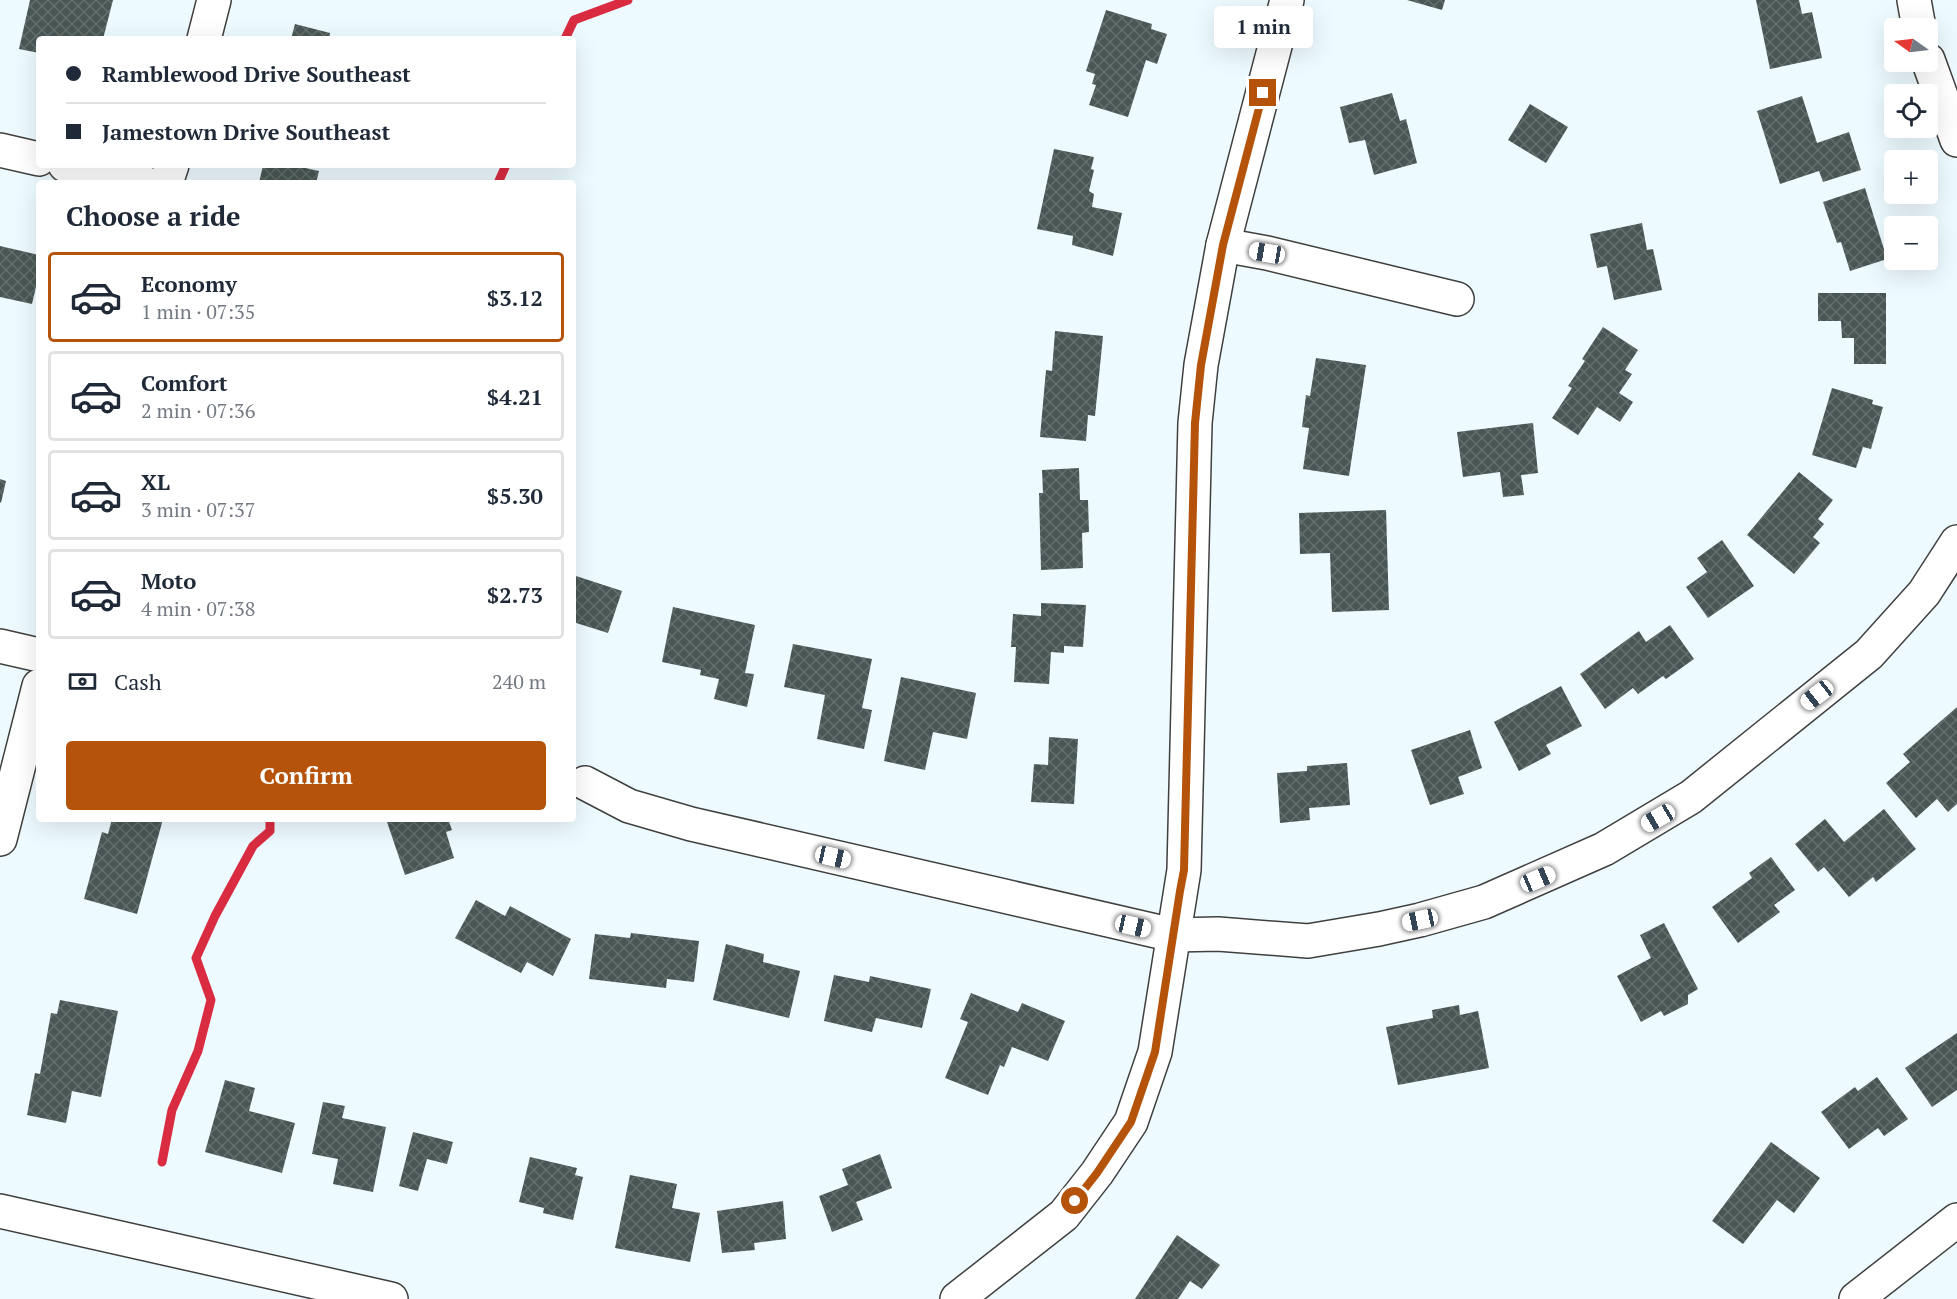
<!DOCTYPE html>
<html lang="en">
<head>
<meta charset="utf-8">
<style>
  :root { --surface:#fff; --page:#f6f6f7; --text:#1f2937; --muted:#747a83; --line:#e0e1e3; --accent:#b45309 }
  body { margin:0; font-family:"PT Serif",serif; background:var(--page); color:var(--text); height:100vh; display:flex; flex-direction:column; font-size:22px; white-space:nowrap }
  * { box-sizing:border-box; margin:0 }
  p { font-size:20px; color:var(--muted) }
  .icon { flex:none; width:33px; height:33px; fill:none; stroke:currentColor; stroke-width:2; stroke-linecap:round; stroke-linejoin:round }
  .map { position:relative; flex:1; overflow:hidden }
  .sheet { position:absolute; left:36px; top:180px; width:540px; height:642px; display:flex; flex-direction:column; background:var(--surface); border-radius:6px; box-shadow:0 6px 24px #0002 }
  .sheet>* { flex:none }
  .banner { position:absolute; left:36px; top:36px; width:540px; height:132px; border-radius:6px; box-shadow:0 6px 24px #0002; display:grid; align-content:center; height:132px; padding:0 30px; background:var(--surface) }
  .needle { width:39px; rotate:284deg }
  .tools { position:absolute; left:1884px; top:18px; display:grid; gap:12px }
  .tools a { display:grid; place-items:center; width:54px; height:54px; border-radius:6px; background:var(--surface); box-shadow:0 6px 24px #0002; font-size:30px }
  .end { position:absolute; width:27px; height:27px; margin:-14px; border:8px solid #b45309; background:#fff; box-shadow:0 0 0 3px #fff }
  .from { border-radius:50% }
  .bubble { position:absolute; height:42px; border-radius:6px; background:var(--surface); box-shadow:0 6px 24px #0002; font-size:20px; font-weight:800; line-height:42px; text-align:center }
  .car { position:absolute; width:18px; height:36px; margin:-18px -9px; border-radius:8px; box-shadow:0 0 4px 2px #0007; background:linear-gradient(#fff 24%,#345 0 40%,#fff 0 76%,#345 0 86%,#fff 0) }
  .banner b { display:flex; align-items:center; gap:21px; height:57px; font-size:22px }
  .banner b+b { border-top:2px solid var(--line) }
  .banner i { width:15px; height:15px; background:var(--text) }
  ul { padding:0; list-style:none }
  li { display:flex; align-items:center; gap:18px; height:90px; margin:0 12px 9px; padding:0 18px; border:3px solid var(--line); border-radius:6px }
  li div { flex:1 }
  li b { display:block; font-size:22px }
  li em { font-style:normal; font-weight:800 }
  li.active { border-color:var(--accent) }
  li>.icon { width:54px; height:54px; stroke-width:1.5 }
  h2 { padding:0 30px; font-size:27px; line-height:72px }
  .pay { display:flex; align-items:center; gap:15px; height:66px; padding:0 30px; font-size:22px }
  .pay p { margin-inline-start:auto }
  .primary-button { display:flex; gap:12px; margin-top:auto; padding:12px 30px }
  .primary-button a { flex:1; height:69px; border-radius:6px; background:var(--accent); color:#fff; font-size:24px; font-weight:800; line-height:69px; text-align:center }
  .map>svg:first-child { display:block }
</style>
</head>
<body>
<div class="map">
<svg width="1957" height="1299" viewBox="0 0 1957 1299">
  <defs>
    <pattern id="building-cross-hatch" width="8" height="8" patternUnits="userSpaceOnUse" patternTransform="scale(1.5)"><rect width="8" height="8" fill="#485755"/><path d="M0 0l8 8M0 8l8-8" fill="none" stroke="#646f6d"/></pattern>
  </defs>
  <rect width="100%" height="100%" fill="#edfaff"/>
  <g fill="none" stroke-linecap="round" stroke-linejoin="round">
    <g stroke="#da2c41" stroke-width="9">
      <path d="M 565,39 L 574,20 L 628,0"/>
      <path d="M 498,183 L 506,165"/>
      <path d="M 162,1162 L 172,1110 L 198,1051 L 211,1000 L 196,958 L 215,916 L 253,846 L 270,831 L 270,819"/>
    </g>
  </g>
  <g fill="url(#building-cross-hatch)">
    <path d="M 30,0 L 113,0 L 103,39 L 39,39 L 39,53 L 19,49 Z"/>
    <path d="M 1407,0 L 1445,0 L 1442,10 Z"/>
    <path d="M 1756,0 L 1799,0 L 1802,14 L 1812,12 L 1822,58 L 1770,69 Z"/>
    <path d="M 1106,10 L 1152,24 L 1151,29 L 1167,34 L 1157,64 L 1146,60 L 1128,117 L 1089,105 L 1096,85 L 1092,84 L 1095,74 L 1086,71 Z"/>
    <path d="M 295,24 L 330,33 L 329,39 L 291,39 Z"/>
    <path d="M 1392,93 L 1400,121 L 1406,119 L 1417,163 L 1374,175 L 1365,140 L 1349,143 L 1340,107 Z"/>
    <path d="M 1802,96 L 1817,143 L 1849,132 L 1861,170 L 1823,182 L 1819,171 L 1780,184 L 1757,111 Z"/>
    <path d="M 1530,104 L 1568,127 L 1546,163 L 1508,140 Z"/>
    <path d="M 1054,149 L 1094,157 L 1091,169 L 1094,170 L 1089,191 L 1094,194 L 1092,207 L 1122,213 L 1113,256 L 1072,245 L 1073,236 L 1037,229 Z"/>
    <path d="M 263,165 L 292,165 L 319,171 L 316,183 L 259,183 Z"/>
    <path d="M 1865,188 L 1887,259 L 1850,271 L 1841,242 L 1837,243 L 1823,202 Z"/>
    <path d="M 1642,223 L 1647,250 L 1653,249 L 1662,290 L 1614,300 L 1607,266 L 1597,268 L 1590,234 Z"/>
    <path d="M 0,246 L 39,255 L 39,274 L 32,304 L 0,297 Z"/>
    <path d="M 1818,293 L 1886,293 L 1886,364 L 1854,364 L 1854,338 L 1842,338 L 1841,321 L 1818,321 Z"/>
    <path d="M 1603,327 L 1638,350 L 1625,370 L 1632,374 L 1619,393 L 1633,402 L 1620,422 L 1597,407 L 1578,435 L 1552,418 L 1572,388 L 1568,386 L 1585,361 L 1582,359 Z"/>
    <path d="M 1055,331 L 1103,336 L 1095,416 L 1088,415 L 1086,441 L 1040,437 L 1046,370 L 1052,371 Z"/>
    <path d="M 1316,358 L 1366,365 L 1349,476 L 1303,469 L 1309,428 L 1302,427 L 1306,395 L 1310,396 Z"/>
    <path d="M 1832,388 L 1873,400 L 1872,404 L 1883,407 L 1871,449 L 1863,447 L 1856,468 L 1812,455 Z"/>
    <path d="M 1533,423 L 1538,473 L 1521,475 L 1524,495 L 1503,497 L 1500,472 L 1463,477 L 1457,432 Z"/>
    <path d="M 1079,468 L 1080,500 L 1088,500 L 1089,532 L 1082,533 L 1083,568 L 1041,570 L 1039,493 L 1043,493 L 1042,470 Z"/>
    <path d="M 1799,472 L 1833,500 L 1818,519 L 1824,524 L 1813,537 L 1820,543 L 1794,574 L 1747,535 Z"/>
    <path d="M 0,479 L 6,481 L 1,503 L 0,502 Z"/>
    <path d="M 1386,510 L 1389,610 L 1332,612 L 1330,553 L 1300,554 L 1299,513 Z"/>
    <path d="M 1722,540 L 1754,586 L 1708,618 L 1686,587 L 1707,572 L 1697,558 Z"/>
    <path d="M 573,575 L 622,591 L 608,633 L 573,622 Z"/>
    <path d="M 1041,603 L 1086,605 L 1083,647 L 1064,646 L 1064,653 L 1051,652 L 1049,684 L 1014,682 L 1016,647 L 1011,647 L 1013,614 L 1041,616 Z"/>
    <path d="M 673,607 L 755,625 L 745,673 L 754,674 L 747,707 L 714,699 L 719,679 L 700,675 L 701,670 L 662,662 Z"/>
    <path d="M 1670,625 L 1694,659 L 1666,679 L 1663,676 L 1638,694 L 1633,688 L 1605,709 L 1580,674 L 1639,631 L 1646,642 Z"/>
    <path d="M 793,644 L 872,659 L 862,708 L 872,710 L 864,749 L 817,739 L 825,695 L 784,687 Z"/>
    <path d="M 901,677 L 976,693 L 967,739 L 933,732 L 925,770 L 884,761 Z"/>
    <path d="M 1561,686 L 1582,726 L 1546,745 L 1551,754 L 1519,771 L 1494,722 Z"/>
    <path d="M 1957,707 L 1957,804 L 1948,812 L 1937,799 L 1916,818 L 1886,783 L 1910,762 L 1903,754 Z"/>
    <path d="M 1470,730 L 1482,768 L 1458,777 L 1464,794 L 1430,805 L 1411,750 Z"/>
    <path d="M 1049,737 L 1078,739 L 1074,804 L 1031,802 L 1034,764 L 1048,765 Z"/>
    <path d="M 1347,763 L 1350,805 L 1309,808 L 1310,820 L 1280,823 L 1277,773 L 1307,771 L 1307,766 Z"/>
    <path d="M 1884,809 L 1916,849 L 1876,882 L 1873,877 L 1849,897 L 1824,867 L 1818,872 L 1795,844 L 1825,819 L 1844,842 Z"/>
    <path d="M 112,819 L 163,819 L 137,914 L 84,899 L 102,832 L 108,834 Z"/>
    <path d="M 386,819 L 448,819 L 452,830 L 446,832 L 454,858 L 405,875 Z"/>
    <path d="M 1771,857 L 1795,890 L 1774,905 L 1780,912 L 1738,943 L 1712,907 L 1752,878 L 1749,873 Z"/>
    <path d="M 476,900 L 505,916 L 510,906 L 571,939 L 553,976 L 527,962 L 521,973 L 455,938 Z"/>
    <path d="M 1664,923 L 1698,989 L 1688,995 L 1688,1004 L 1664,1016 L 1661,1011 L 1641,1022 L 1617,976 L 1651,958 L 1640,935 Z"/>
    <path d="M 631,933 L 699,941 L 694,982 L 667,979 L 666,988 L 589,979 L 595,934 L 630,938 Z"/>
    <path d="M 726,944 L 764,954 L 763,962 L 800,971 L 789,1018 L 713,1000 Z"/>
    <path d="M 834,975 L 869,982 L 870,976 L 931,989 L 922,1028 L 876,1018 L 872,1032 L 824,1021 Z"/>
    <path d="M 971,993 L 1018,1012 L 1022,1003 L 1065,1021 L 1048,1061 L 1012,1047 L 1004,1067 L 1000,1065 L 988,1095 L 945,1078 L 968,1022 L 960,1019 Z"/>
    <path d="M 60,1000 L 118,1011 L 101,1097 L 72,1091 L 66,1123 L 27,1115 L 35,1073 L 40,1074 L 51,1013 L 57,1014 Z"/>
    <path d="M 1459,1005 L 1460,1015 L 1478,1011 L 1489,1068 L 1398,1085 L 1386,1027 L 1433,1018 L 1432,1010 Z"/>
    <path d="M 1957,1033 L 1957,1090 L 1932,1107 L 1905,1068 Z"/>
    <path d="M 1877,1077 L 1908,1119 L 1884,1136 L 1878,1128 L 1849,1149 L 1821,1112 L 1855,1087 L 1858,1091 Z"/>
    <path d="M 225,1080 L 255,1088 L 249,1111 L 295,1123 L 282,1173 L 205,1152 Z"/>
    <path d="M 323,1102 L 345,1106 L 342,1118 L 386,1127 L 373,1192 L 333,1184 L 338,1159 L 312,1154 Z"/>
    <path d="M 413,1132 L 453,1142 L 447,1164 L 427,1159 L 418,1191 L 399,1186 Z"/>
    <path d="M 1771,1142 L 1820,1178 L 1794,1213 L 1777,1200 L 1743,1244 L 1712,1221 Z"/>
    <path d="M 880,1154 L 892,1188 L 856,1202 L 863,1220 L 832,1232 L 819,1196 L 848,1185 L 842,1169 Z"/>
    <path d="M 530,1157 L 577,1168 L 575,1175 L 583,1177 L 573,1220 L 543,1213 L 544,1208 L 519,1202 Z"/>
    <path d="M 630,1175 L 677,1184 L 672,1208 L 700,1213 L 690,1262 L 615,1248 Z"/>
    <path d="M 783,1201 L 786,1239 L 754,1243 L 755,1250 L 722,1253 L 717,1211 Z"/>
    <path d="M 1177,1235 L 1220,1265 L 1202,1289 L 1190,1281 L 1178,1299 L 1135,1299 Z"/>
  </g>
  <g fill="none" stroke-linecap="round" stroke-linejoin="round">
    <defs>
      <g id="minor">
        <path d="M 1914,0 L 1919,28"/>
        <path d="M 204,39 L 214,0"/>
        <path d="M 1928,60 L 1957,140"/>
        <path d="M 0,150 L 39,159"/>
        <path d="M 65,165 L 145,183"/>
        <path d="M 166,183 L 172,165"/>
        <path d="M 1223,245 L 1267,253 L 1457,299"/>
        <path d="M 0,646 L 39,655"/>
        <path d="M 585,783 L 629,806 L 691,824 L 1173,935 L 1218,934 L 1308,941 L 1379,929 L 1420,920 L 1484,902 L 1604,849 L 1691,797 L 1869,654 L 1924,593 L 1957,542"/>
        <path d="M 0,839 L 39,686"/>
        <path d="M 0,1211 L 391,1299"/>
        <path d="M 957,1299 L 1064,1215 L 1097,1173 L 1131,1122 L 1155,1052 L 1184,870 L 1195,423 L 1201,365 L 1223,245 L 1287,0"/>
        <path d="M 1856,1299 L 1957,1220"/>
      </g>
    </defs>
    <use href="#minor" stroke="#404040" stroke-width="36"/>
    <use href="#minor" stroke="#fff" stroke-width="33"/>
  </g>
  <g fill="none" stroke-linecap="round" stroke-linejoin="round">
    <path stroke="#b45309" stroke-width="8" d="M 1075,1201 L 1097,1173 L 1131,1122 L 1155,1052 L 1180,891 L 1184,870 L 1195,423 L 1201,365 L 1223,245 L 1263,93"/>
  </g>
</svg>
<div class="tools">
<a><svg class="needle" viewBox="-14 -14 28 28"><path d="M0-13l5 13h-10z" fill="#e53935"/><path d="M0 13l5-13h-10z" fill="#747a83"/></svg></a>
<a><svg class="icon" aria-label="locate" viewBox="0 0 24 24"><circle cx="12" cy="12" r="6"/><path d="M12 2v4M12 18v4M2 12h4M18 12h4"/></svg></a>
<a>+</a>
<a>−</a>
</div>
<i class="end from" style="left:1075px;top:1201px"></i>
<i class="end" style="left:1263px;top:93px"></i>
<div class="bubble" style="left:1214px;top:6px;width:99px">1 min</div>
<i class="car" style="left:1267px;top:253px;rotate:280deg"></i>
<i class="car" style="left:1817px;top:695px;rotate:232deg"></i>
<i class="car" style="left:1658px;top:818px;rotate:240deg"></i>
<i class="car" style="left:833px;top:857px;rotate:103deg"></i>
<i class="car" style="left:1538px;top:879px;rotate:67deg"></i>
<i class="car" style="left:1420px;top:920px;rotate:258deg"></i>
<i class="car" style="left:1133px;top:926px;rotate:103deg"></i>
<div class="banner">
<b><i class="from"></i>Ramblewood Drive Southeast</b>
<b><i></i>Jamestown Drive Southeast</b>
</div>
<section class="sheet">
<h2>Choose a ride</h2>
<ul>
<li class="active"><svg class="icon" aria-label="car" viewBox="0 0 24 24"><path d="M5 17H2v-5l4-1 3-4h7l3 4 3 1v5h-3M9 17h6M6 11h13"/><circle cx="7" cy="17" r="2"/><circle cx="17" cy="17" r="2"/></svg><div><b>Economy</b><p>1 min · 07:35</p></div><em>$3.12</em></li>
<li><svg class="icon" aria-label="car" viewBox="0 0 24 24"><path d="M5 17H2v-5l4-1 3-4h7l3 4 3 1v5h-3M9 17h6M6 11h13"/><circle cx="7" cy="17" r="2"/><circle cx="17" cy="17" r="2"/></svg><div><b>Comfort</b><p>2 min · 07:36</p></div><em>$4.21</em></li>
<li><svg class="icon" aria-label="car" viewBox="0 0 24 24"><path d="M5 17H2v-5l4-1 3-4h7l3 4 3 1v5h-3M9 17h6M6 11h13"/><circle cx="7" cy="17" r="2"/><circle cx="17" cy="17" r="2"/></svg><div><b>XL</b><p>3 min · 07:37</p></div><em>$5.30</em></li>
<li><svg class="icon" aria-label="car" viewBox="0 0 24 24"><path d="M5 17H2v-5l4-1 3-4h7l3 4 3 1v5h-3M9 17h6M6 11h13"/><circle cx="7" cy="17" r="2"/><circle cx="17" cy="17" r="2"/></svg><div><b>Moto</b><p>4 min · 07:38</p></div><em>$2.73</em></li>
</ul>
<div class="pay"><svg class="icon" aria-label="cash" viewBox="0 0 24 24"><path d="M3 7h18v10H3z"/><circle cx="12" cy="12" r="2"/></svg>Cash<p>240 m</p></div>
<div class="primary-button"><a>Confirm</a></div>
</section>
</div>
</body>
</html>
